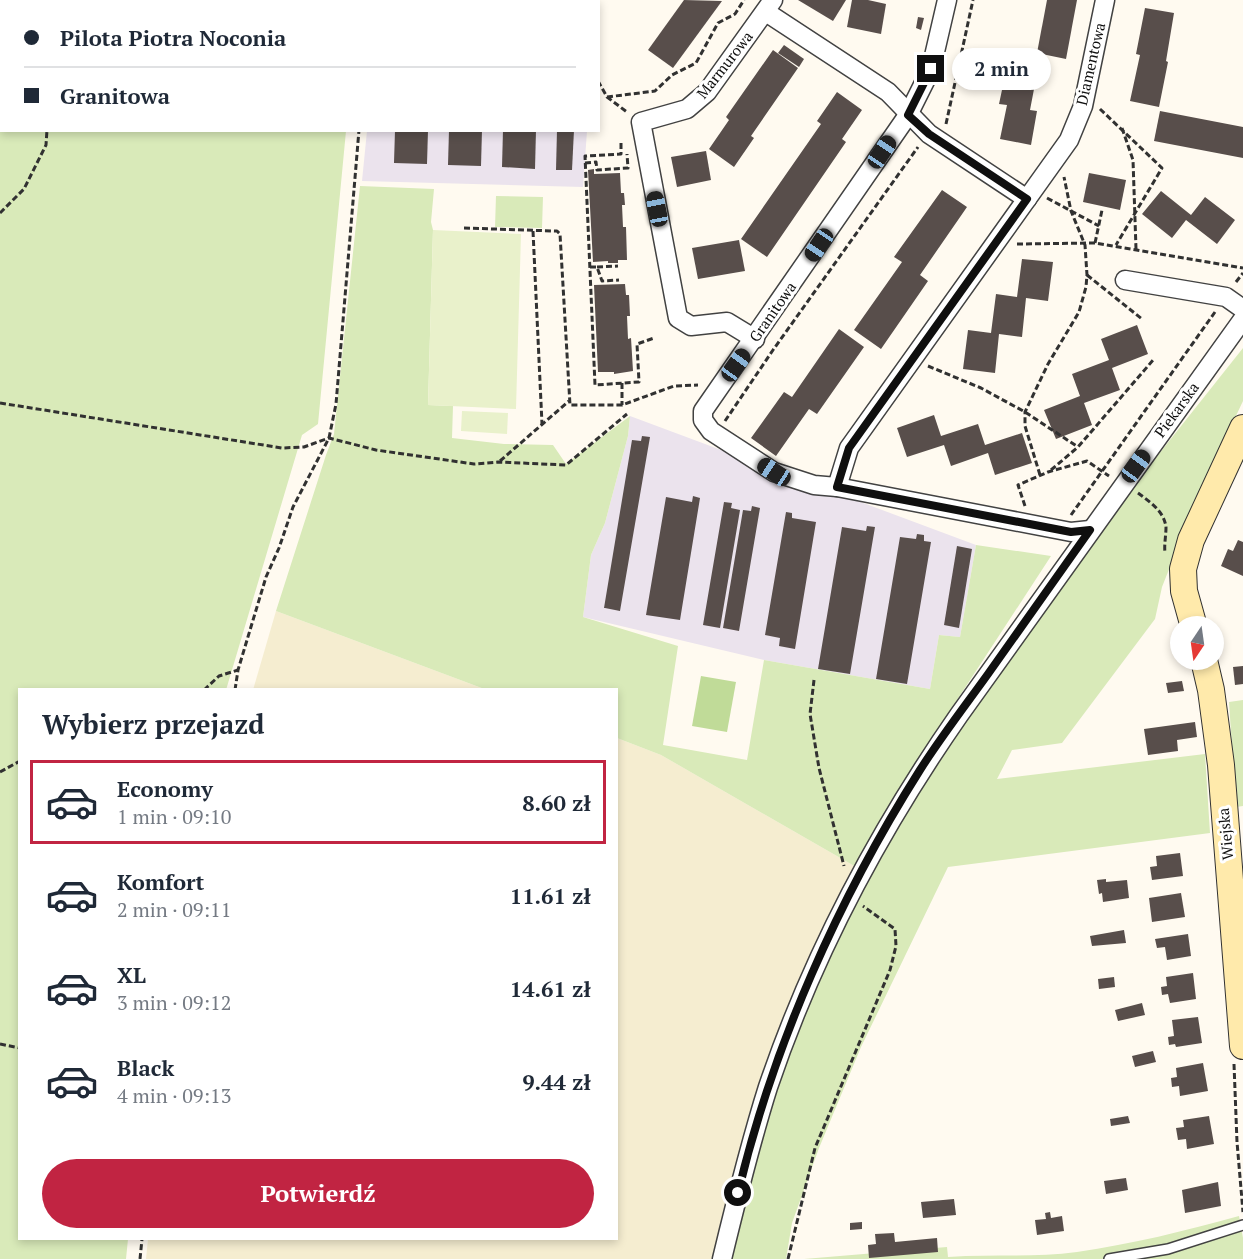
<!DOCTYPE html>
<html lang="pl">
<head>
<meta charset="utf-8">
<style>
  :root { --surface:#fff; --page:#f2f2f3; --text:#1f2937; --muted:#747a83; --line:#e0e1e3; --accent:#c12442 }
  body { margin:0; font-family:"PT Serif",serif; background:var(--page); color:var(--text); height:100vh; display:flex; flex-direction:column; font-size:22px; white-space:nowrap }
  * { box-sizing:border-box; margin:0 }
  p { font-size:20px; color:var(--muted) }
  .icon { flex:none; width:33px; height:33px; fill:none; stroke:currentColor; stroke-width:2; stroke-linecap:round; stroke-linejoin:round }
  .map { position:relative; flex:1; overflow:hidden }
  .drawer { position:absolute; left:18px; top:688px; width:600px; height:552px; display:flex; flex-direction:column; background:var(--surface); border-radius:0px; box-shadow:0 3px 9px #0003 }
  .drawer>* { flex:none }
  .hud { position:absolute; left:0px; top:0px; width:600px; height:132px; box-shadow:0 3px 9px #0003; display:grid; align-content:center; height:132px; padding:0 24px; background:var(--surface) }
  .needle { width:39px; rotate:193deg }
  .fabs { position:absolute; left:1170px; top:616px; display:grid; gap:12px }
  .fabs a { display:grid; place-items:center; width:54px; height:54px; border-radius:50%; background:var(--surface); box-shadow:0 3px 9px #0003; font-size:30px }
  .end { position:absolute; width:27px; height:27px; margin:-14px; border:8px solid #0f0f0f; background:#fff; box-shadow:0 0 0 3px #fff }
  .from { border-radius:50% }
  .bubble { position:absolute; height:42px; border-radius:21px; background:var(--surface); box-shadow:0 3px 9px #0003; font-size:20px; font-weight:700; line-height:42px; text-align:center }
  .car { position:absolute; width:18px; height:36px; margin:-18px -9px; border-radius:8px; box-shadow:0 0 4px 2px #0007; background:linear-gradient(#222 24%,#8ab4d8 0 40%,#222 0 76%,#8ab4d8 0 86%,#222 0) }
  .hud b { display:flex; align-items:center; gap:21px; height:57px; font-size:22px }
  .hud b+b { border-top:2px solid var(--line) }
  .hud i { width:15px; height:15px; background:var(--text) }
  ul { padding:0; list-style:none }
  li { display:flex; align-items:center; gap:18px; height:84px; margin:0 12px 9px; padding:0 12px; border:3px solid transparent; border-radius:0px }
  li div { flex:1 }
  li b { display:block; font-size:22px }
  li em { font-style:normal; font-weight:700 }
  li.active { border-color:var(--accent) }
  li>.icon { width:54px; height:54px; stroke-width:1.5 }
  h2 { padding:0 24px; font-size:27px; line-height:72px }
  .button { display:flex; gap:12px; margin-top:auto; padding:12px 24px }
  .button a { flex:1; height:69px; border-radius:36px; background:var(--accent); color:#fff; font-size:24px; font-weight:700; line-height:69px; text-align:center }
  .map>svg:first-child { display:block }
</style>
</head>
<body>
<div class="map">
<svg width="1243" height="1259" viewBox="0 0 1243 1259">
  <rect width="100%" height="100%" fill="#fffaf0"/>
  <g fill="#ebe3ed">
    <path d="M 367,131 L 587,131 L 583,187 L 362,181 Z"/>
    <path d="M 630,416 L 976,545 L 960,637 L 939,635 L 930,689 L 764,660 L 583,617 L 591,555 L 605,523 L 628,436 Z"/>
  </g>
  <g fill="#f5edd0">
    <path d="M 276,611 L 487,690 L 253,690 Z"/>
    <path d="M 617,738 L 661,755 L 856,867 L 813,951 L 779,1028 L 748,1117 L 712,1259 L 146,1259 L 148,1239 L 616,1239 Z"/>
  </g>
  <g fill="#d9eab9">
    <path d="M 0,0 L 369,0 L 2,2 L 2,130 L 346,131 L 318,424 L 302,435 L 226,690 L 20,690 L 20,1239 L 128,1239 L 126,1259 L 0,1259 Z"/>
    <path d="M 360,186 L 434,189 L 431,222 L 433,230 L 428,405 L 453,406 L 452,438 L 504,444 L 553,445 L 566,464 L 630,416 L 628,436 L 605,523 L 591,555 L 583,617 L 678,646 L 663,745 L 747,760 L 764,660 L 930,689 L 939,635 L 960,637 L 976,545 L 1051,556 L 897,792 L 856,867 L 661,755 L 617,738 L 616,690 L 487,690 L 276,611 L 326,455 L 334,434 Z"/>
    <path d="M 496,196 L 543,197 L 542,228 L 495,227 Z"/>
    <path d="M 1243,348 L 1243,401 L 1199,494 L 1162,587 L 1155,619 L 1062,743 L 1012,750 L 997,779 L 1205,754 L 1210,833 L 948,867 L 861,1047 L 819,1148 L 792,1223 L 786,1259 L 730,1259 L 762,1132 L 796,1034 L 827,958 L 891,833 L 961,725 L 1139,479 Z"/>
    <path d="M 1243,700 L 1243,806 L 1236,807 L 1229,702 Z"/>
    <path d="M 1239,1216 L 1243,1238 L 1243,1259 L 804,1259 L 947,1247 L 948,1257 C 991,1254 1034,1258 1077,1252 C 1132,1244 1185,1231 1239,1216 Z"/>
  </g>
  <path fill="#c0db98" d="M 701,676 L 736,682 L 727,732 L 692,726 Z"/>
  <g fill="#e9f1cb">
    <path d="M 433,230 L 521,234 L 516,409 L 428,405 Z"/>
    <path d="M 462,411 L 508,413 L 507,434 L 461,431 Z"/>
  </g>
  <g fill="#584e4b">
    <path d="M 684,0 L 722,1 L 673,68 L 648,50 Z"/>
    <path d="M 798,0 L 846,0 L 833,21 Z"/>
    <path d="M 852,0 L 868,0 L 886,4 L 881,34 L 847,27 Z"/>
    <path d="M 1047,0 L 1077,0 L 1066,59 L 1037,53 Z"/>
    <path d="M 1145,8 L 1174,13 L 1166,61 L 1168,62 L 1159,107 L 1130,101 L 1140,55 L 1136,54 Z"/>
    <path d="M 918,17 L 924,18 L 921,30 L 916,28 Z"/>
    <path d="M 784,45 L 804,59 L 799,67 L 778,53 Z"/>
    <path d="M 773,50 L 798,68 L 751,136 L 754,138 L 734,167 L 709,149 L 729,120 L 726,117 Z"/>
    <path d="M 1009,57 L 1039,63 L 1030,110 L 1037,111 L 1031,145 L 1000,139 L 1007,105 L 999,104 Z"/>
    <path d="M 837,92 L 862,110 L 842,139 L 846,142 L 767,257 L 741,239 L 821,124 L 817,121 Z"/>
    <path d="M 1160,111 L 1243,127 L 1243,158 L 1154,141 Z"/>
    <path d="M 395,130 L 428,130 L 427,164 L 394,163 Z"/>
    <path d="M 449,130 L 482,130 L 481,166 L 448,165 Z"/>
    <path d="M 503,130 L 536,130 L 535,169 L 502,167 Z"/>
    <path d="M 557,130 L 574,130 L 572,170 L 556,170 Z"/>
    <path d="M 706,151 L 711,180 L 677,187 L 671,157 Z"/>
    <path d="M 594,169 L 594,174 L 620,173 L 621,193 L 624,193 L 625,205 L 622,205 L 623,227 L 626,227 L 627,260 L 618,260 L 618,263 L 608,263 L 608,261 L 593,262 L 588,170 Z"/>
    <path d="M 1089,173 L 1126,180 L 1120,210 L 1083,202 Z"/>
    <path d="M 942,190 L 967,207 L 920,275 L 928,281 L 881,349 L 854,330 L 902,262 L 894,257 Z"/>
    <path d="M 1161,191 L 1191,215 L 1205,197 L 1235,220 L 1217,244 L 1186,220 L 1172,238 L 1142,214 Z"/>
    <path d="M 739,240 L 745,271 L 698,279 L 692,248 Z"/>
    <path d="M 1022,259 L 1053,262 L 1048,301 L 1026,298 L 1022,337 L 999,334 L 995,373 L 963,369 L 968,330 L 991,333 L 996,294 L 1017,297 Z"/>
    <path d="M 625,284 L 626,295 L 629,295 L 630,316 L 627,316 L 628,339 L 631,338 L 633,371 L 614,374 L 614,372 L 598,372 L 594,285 Z"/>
    <path d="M 1137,325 L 1148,354 L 1112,368 L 1120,390 L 1084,403 L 1092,425 L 1056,439 L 1044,410 L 1080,396 L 1072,374 L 1109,360 L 1101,339 Z"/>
    <path d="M 839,329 L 864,347 L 817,414 L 809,409 L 776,456 L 751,438 L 784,392 L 792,397 Z"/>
    <path d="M 934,415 L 941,436 L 978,424 L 985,445 L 1022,433 L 1032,463 L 995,475 L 988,453 L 951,466 L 944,445 L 907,457 L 897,428 Z"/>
    <path d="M 642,436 L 650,437 L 620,611 L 605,608 L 604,608 L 632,440 L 641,441 Z"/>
    <path d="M 693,496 L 700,498 L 680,620 L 646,615 L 666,497 L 692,502 Z"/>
    <path d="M 724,502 L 732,503 L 731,508 L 740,510 L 720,628 L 703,625 Z"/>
    <path d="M 752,506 L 760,508 L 739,631 L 723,628 L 743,510 L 751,511 Z"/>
    <path d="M 786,512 L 792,513 L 792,518 L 816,522 L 795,649 L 779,646 L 780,638 L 765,635 Z"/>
    <path d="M 867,526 L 875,527 L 850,674 L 818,669 L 842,527 L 866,531 Z"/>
    <path d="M 917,534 L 924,535 L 924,541 L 931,542 L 907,684 L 876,679 L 900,537 L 916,539 Z"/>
    <path d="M 1238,540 L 1243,542 L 1243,576 L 1221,566 L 1228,549 L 1233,551 Z"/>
    <path d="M 957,546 L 972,549 L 959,628 L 944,625 Z"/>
    <path d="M 1243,666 L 1243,684 L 1235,685 L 1233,667 Z"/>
    <path d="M 1182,681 L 1184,691 L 1168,693 L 1166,683 Z"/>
    <path d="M 1195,722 L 1197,737 L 1177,740 L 1178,751 L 1148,755 L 1144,729 Z"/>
    <path d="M 1180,853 L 1183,876 L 1152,880 L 1150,867 L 1157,866 L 1156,856 Z"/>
    <path d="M 1106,879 L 1106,882 L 1127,880 L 1129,898 L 1103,902 L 1102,893 L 1099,894 L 1097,880 Z"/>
    <path d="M 1181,893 L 1185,917 L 1152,922 L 1149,898 Z"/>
    <path d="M 1124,930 L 1126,943 L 1092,946 L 1090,936 Z"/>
    <path d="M 1188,934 L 1191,956 L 1167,960 L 1165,947 L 1157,948 L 1155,939 Z"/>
    <path d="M 1193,973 L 1196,999 L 1170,1003 L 1168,994 L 1162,995 L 1161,987 L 1167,986 L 1166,977 Z"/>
    <path d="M 1114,977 L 1115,987 L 1099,989 L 1098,979 Z"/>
    <path d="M 1142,1003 L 1145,1015 L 1118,1021 L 1115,1010 Z"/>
    <path d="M 1198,1017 L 1202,1043 L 1176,1047 L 1175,1044 L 1169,1045 L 1168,1037 L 1174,1036 L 1172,1020 Z"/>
    <path d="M 1153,1051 L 1156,1062 L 1135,1067 L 1132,1056 Z"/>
    <path d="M 1203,1063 L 1208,1091 L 1180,1096 L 1179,1086 L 1172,1087 L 1171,1078 L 1177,1077 L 1176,1068 Z"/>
    <path d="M 1128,1116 L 1130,1123 L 1111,1126 L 1110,1119 Z"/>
    <path d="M 1209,1116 L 1214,1144 L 1187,1149 L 1186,1139 L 1178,1140 L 1176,1128 L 1184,1127 L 1183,1120 Z"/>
    <path d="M 1126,1178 L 1128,1190 L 1106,1194 L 1104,1181 Z"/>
    <path d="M 1218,1182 L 1221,1206 L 1185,1213 L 1182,1190 Z"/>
    <path d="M 954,1199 L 956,1215 L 923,1218 L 921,1202 Z"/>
    <path d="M 1050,1212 L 1051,1218 L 1062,1216 L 1064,1231 L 1037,1235 L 1035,1220 L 1046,1219 L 1045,1213 Z"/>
    <path d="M 862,1222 L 862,1229 L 850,1230 L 850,1223 Z"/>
    <path d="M 894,1233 L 895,1242 L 937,1238 L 938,1252 L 869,1258 L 868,1245 L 876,1244 L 875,1234 Z"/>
  </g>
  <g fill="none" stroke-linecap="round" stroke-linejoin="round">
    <defs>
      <g id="lane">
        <path d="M 377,2 L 378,0"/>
        <path d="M 1109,1259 L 1168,1249 L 1243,1225"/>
      </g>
      <g id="street">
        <path d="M 947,0 L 931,69 L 908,115 L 703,411 L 703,420 L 711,431 L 774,472 L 814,485 L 837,487 L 1071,532 L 1090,530"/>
        <path d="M 766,12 L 888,92 L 929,134 L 1027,199"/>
        <path d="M 1125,280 L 1226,297 L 1243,309"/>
        <path d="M 755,339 L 727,322 L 691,326 L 678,318 L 641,122 L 687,109 L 707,92 L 773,0"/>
        <path d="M 837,487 L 849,448 L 1069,140 L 1083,106 L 1105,0"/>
        <path d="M 722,1259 C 736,1201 750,1144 768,1087 C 813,954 879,830 959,715 L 1243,319"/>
      </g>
      <g id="secondary">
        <path d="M 1194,627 L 1184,591 L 1183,569 L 1191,540 L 1243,428"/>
        <path d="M 1204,660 L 1211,690 L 1221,765 L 1243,1046"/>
      </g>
    </defs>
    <use href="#lane" stroke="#424242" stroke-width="12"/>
    <use href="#street" stroke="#424242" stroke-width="21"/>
    <use href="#secondary" stroke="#313131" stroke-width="28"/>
    <g stroke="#313131" stroke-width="3" stroke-dasharray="6 3" stroke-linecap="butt">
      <path d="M 590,0 L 590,2"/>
      <path d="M 3,2 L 4,0"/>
      <path d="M 98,2 L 99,0"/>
      <path d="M 0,17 L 2,5"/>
      <path d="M 598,81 L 607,97 L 627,112"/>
      <path d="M 607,97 L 655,91 L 672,75 L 696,63 L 718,23 L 735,14 L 744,0"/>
      <path d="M 1100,109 L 1162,168 L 1116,245"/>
      <path d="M 946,124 L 973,0"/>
      <path d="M 1122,128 L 1133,160 L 1136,249"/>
      <path d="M 621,143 L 621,154 L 585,156 L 595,385 L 639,382 L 637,344 L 654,338"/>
      <path d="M 585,163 L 596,162 L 597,170 L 628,168 L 627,154"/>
      <path d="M 1047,198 L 1099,226"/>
      <path d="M 0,213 L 24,189 L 46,145 L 47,130"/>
      <path d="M 464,228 L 554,231 L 557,231 L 560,234 L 570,405 L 622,405 L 674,386 L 698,385"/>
      <path d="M 533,231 L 542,424"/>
      <path d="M 1095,243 L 1102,210"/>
      <path d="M 1017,244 L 1095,243 L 1243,268"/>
      <path d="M 590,267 L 597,267 L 602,281 L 619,280"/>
      <path d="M 597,267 L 618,266"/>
      <path d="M 1087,275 L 1142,319"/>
      <path d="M 1236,282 L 1243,273"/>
      <path d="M 928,366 L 981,388 L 1025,412 L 1078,447"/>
      <path d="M 622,383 L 622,405"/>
      <path d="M 0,403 L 282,448 L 304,447 L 329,438 L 376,450 L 474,464 L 498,462 L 566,465 L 627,414"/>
      <path d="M 725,421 L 773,350 L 918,147"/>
      <path d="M 500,461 L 569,401"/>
      <path d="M 1051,470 L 1078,447 L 1154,359"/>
      <path d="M 1040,475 L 1025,426 L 1025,412 L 1048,364 L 1079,312 L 1086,287 L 1087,275 L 1085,245 L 1071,211 L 1064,177"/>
      <path d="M 1138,493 C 1150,502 1164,511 1166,527 C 1166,536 1164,544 1165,553"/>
      <path d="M 1025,506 L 1018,485 L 1048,472 L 1087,461 L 1109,476"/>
      <path d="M 1071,515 L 1215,312"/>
      <path d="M 814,680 L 810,714 L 819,768 L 844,866"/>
      <path d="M 204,690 L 219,676 L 238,670"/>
      <path d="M 235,690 L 238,670 L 266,577 L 279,548 L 293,507 L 329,438 L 336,404 L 359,130"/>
      <path d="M 0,772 L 20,761"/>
      <path d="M 0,1044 L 20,1048"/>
      <path d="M 1234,1064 L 1237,1142 L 1243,1212"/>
      <path d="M 140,1259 L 142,1239"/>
      <path d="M 788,1259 L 815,1148 L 890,970 L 896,946 L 895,929 L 863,906"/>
    </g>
    <use href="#lane" stroke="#fff" stroke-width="9"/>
    <use href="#street" stroke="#fff" stroke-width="18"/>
    <use href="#secondary" stroke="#ffeaab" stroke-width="26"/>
  </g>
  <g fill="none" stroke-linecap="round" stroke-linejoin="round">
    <path stroke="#0f0f0f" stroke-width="8" d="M 738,1193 C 773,1045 839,898 920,770 C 941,737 965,706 988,674 C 1022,626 1056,578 1090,530 L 1071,532 L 837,487 L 849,448 L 1027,199 L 929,134 L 908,115 L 931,69"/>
  </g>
  <g text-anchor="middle" stroke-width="6" stroke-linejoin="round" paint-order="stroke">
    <g font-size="15" fill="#0f0f0f" stroke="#fff">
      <text transform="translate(1091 64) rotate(-77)" y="5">Diamentowa</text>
      <text transform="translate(725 65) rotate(-52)" y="5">Marmurowa</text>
      <text transform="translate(773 312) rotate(-55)" y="5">Granitowa</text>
      <text transform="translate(1177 410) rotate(-54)" y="5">Piekarska</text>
      <text transform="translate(1226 834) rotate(-95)" y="5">Wiejska</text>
    </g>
  </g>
</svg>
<div class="fabs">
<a><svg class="needle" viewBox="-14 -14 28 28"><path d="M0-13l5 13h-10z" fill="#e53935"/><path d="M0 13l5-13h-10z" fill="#747a83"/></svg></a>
</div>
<i class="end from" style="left:738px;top:1193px"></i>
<i class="end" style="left:931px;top:69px"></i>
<div class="bubble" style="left:952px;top:48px;width:99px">2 min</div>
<i class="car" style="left:882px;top:152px;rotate:34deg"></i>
<i class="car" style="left:657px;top:209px;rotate:349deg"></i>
<i class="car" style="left:819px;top:245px;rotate:214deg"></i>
<i class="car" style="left:736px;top:365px;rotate:36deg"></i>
<i class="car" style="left:1136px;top:466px;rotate:36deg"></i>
<i class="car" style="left:774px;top:472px;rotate:303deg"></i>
<div class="hud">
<b><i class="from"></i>Pilota Piotra Noconia</b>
<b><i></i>Granitowa</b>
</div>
<section class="drawer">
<h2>Wybierz przejazd</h2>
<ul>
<li class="active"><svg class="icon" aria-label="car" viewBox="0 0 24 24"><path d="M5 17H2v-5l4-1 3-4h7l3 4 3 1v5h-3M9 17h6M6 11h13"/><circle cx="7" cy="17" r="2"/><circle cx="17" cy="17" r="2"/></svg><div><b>Economy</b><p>1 min · 09:10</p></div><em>8.60 zł</em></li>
<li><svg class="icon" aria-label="car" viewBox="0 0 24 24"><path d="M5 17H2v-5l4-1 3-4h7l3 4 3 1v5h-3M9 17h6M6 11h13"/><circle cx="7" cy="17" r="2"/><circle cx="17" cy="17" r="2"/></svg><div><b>Komfort</b><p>2 min · 09:11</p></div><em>11.61 zł</em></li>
<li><svg class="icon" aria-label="car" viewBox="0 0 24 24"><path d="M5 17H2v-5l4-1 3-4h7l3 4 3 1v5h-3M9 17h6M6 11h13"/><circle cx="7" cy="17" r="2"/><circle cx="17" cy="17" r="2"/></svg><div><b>XL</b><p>3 min · 09:12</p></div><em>14.61 zł</em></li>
<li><svg class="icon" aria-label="car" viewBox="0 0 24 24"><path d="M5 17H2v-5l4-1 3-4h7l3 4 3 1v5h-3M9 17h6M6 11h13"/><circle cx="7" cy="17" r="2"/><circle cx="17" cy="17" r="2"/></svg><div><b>Black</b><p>4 min · 09:13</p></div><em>9.44 zł</em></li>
</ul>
<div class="button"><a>Potwierdź</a></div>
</section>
</div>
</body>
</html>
